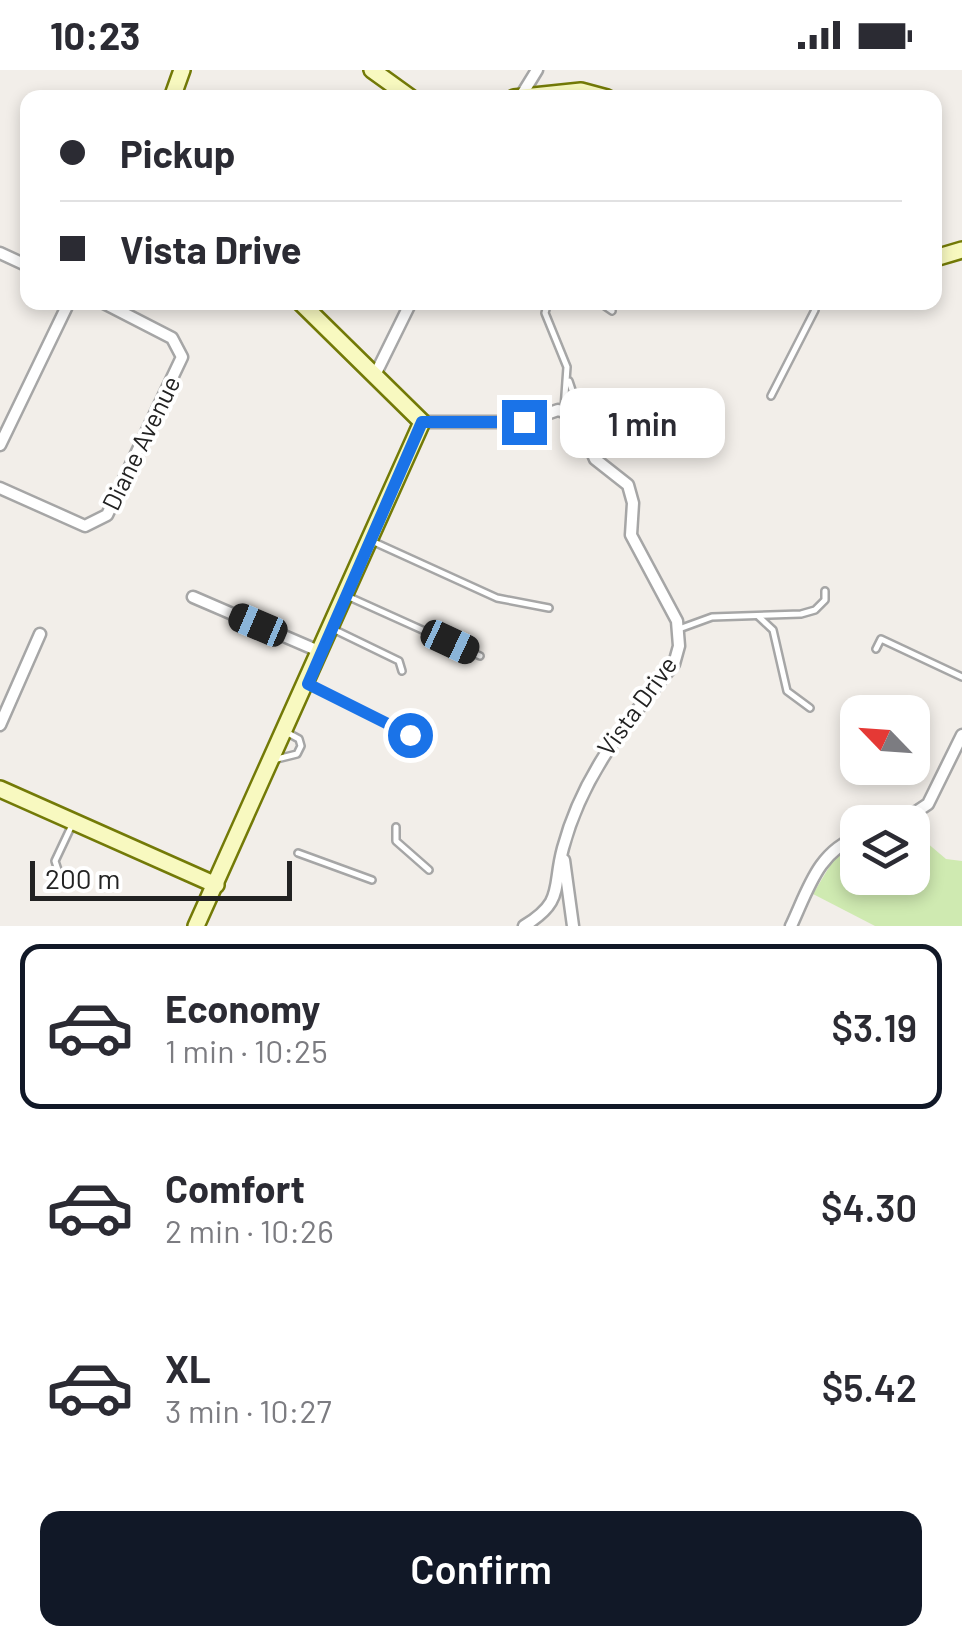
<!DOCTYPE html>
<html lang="en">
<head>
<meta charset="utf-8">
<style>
  :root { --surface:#fff; --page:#f7f7f7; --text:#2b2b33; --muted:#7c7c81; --line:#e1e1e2; --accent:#111827 }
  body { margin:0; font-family:Barlow,sans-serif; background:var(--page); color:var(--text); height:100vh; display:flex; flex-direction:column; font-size:38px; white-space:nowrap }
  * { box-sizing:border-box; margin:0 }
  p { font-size:32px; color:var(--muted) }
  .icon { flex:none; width:55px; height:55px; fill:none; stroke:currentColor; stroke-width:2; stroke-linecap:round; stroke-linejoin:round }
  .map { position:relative; height:856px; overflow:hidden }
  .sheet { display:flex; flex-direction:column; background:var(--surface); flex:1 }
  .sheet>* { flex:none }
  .guide { position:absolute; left:20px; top:20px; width:922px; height:220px; border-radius:20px; box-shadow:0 5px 15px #0003; display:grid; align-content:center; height:220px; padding:0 40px; background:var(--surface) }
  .needle { width:65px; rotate:295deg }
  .controls { position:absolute; left:840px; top:625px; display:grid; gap:20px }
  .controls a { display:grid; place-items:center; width:90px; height:90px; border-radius:20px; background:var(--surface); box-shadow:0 5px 15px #0003; font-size:50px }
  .scale { position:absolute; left:30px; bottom:25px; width:262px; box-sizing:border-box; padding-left:10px; border:5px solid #222; border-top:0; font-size:28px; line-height:35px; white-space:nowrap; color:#222; -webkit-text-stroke:8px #fff; paint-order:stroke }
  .end { position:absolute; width:45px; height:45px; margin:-22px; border:12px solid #1a73e8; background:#fff; box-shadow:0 0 0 5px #fff }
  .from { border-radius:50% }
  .bubble { position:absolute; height:70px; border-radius:20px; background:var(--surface); box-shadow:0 5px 15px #0003; font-size:32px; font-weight:600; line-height:70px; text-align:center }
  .car { position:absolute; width:30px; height:60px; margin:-30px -15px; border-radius:12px; box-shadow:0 0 8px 2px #0007; background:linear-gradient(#222 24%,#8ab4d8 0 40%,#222 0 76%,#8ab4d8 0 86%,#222 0) }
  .guide b { display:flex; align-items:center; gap:35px; height:95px; font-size:38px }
  .guide b+b { border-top:2px solid var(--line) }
  .guide i { width:25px; height:25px; background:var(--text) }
  ul { padding:18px 0 0; list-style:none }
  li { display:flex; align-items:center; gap:30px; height:165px; margin:0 20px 15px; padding:0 20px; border:5px solid transparent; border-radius:20px }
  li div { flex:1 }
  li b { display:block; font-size:38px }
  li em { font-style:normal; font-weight:600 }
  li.active { border-color:var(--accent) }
  li>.icon { width:90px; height:90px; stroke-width:1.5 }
  .cta { display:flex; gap:20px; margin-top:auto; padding:20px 40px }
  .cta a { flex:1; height:115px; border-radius:20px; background:var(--accent); color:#fff; font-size:40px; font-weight:600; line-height:115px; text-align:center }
  .status { display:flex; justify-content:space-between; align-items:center; height:70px; padding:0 50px; background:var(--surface); direction:ltr }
  .status svg { height:28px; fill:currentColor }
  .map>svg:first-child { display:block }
</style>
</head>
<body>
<div class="status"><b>10:23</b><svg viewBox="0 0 49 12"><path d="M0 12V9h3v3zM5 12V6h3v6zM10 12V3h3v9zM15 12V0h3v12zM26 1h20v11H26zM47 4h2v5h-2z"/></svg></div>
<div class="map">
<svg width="962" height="856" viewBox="0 0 962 856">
  <rect width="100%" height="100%" fill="#f2eee9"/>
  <path fill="#cfeab1" d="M 913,761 L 946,789 L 962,791 L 962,856 L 875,856 L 813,824 L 837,784 L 857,774 L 858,808 L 912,808 Z"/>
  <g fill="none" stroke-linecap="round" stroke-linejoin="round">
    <defs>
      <g id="lane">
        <path d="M 548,232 L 545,243 L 567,297 L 564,339"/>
        <path d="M 599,232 L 612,241"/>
        <path d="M 569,311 L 576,332 L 572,343"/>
        <path d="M 771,326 L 815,240 L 814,232"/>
        <path d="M 374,472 L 497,528 L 549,538"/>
        <path d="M 347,526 L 480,586"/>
        <path d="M 758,546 L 773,560 L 787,621 L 810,638"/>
        <path d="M 333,559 L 399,591 L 402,601"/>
        <path d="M 679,559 L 712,547 L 801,544 L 815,540 L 825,530 L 825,521"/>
        <path d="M 876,579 L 881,569 L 962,607"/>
        <path d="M 308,614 L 410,665"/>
        <path d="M 277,689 L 297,684 L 301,676 L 299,669 L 286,662"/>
        <path d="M 396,757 L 396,771 L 429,800"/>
        <path d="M 298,783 L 372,810"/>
        <path d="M 58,800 L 55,791 L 72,755"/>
      </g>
      <g id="street">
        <path d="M 521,26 L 537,0"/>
        <path d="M 0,183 L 28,196"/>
        <path d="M 375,305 L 411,232"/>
        <path d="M 422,352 L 524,352 L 558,340 L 577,346 L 595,389 L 628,415 L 633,433 L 631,465 L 677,551 L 679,576 L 674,594 C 627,652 583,703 563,778 C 552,818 565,831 524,856"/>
        <path d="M 0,375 L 69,232"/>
        <path d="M 0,418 L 85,456 L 107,445 L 182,287 L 172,268 L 102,232"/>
        <path d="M 193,527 L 321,582"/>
        <path d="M 0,655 L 40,564"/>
        <path d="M 901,752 L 928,734 L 962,665"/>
        <path d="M 564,790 L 573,856"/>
        <path d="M 791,856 C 808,820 818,781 858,767"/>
      </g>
      <g id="secondary">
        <path d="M 372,0 L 411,28"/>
        <path d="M 172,28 L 182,0"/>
        <path d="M 514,28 L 581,21 L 607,28"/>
        <path d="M 935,188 L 962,180"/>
        <path d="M 0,719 L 216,815"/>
        <path d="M 196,856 L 422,352 L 300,232"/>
      </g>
    </defs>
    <use href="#lane" stroke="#a6a6a6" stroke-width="10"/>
    <use href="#street" stroke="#a6a6a6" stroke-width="15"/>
    <use href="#secondary" stroke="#737a07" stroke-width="20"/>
    <use href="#lane" stroke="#fff" stroke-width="5"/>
    <use href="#street" stroke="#fff" stroke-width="10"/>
    <use href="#secondary" stroke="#f8f9c0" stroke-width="15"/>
  </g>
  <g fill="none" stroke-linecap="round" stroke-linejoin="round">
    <path stroke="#1a73e8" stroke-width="12" d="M 410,665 L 308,614 L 422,352 L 524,352"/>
  </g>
  <g text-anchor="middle" stroke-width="8" stroke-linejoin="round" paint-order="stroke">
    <g font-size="25" fill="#222" stroke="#fff">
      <text transform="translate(141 373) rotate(-64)" y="9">Diane Avenue</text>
      <text transform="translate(637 636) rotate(-54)" y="9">Vista Drive</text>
    </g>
  </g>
</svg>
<div class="controls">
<a><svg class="needle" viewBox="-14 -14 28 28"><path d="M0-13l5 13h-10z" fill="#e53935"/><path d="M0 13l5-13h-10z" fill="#7c7c81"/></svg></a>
<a><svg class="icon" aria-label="layers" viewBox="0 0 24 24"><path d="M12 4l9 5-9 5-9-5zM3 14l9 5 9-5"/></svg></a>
</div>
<div class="scale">200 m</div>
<i class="end from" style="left:410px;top:665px"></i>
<i class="end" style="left:524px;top:352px"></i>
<div class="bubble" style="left:560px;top:318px;width:165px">1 min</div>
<i class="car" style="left:258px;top:555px;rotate:293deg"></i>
<i class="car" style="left:450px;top:572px;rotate:115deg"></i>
<div class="guide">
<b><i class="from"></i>Pickup</b>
<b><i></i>Vista Drive</b>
</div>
</div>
<section class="sheet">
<ul>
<li class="active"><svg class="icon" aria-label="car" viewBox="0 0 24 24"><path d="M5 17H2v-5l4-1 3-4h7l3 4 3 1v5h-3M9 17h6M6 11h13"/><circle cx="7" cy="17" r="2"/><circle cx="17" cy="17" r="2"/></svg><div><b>Economy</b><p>1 min · 10:25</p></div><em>$3.19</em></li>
<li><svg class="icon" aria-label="car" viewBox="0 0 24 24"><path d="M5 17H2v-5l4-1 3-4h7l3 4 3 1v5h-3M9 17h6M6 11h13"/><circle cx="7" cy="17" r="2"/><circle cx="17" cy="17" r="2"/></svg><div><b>Comfort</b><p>2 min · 10:26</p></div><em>$4.30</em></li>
<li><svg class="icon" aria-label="car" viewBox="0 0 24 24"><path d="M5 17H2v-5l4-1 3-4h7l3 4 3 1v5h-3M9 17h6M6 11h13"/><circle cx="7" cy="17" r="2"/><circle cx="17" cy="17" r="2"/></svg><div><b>XL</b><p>3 min · 10:27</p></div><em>$5.42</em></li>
</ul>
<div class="cta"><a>Confirm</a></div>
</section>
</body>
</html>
